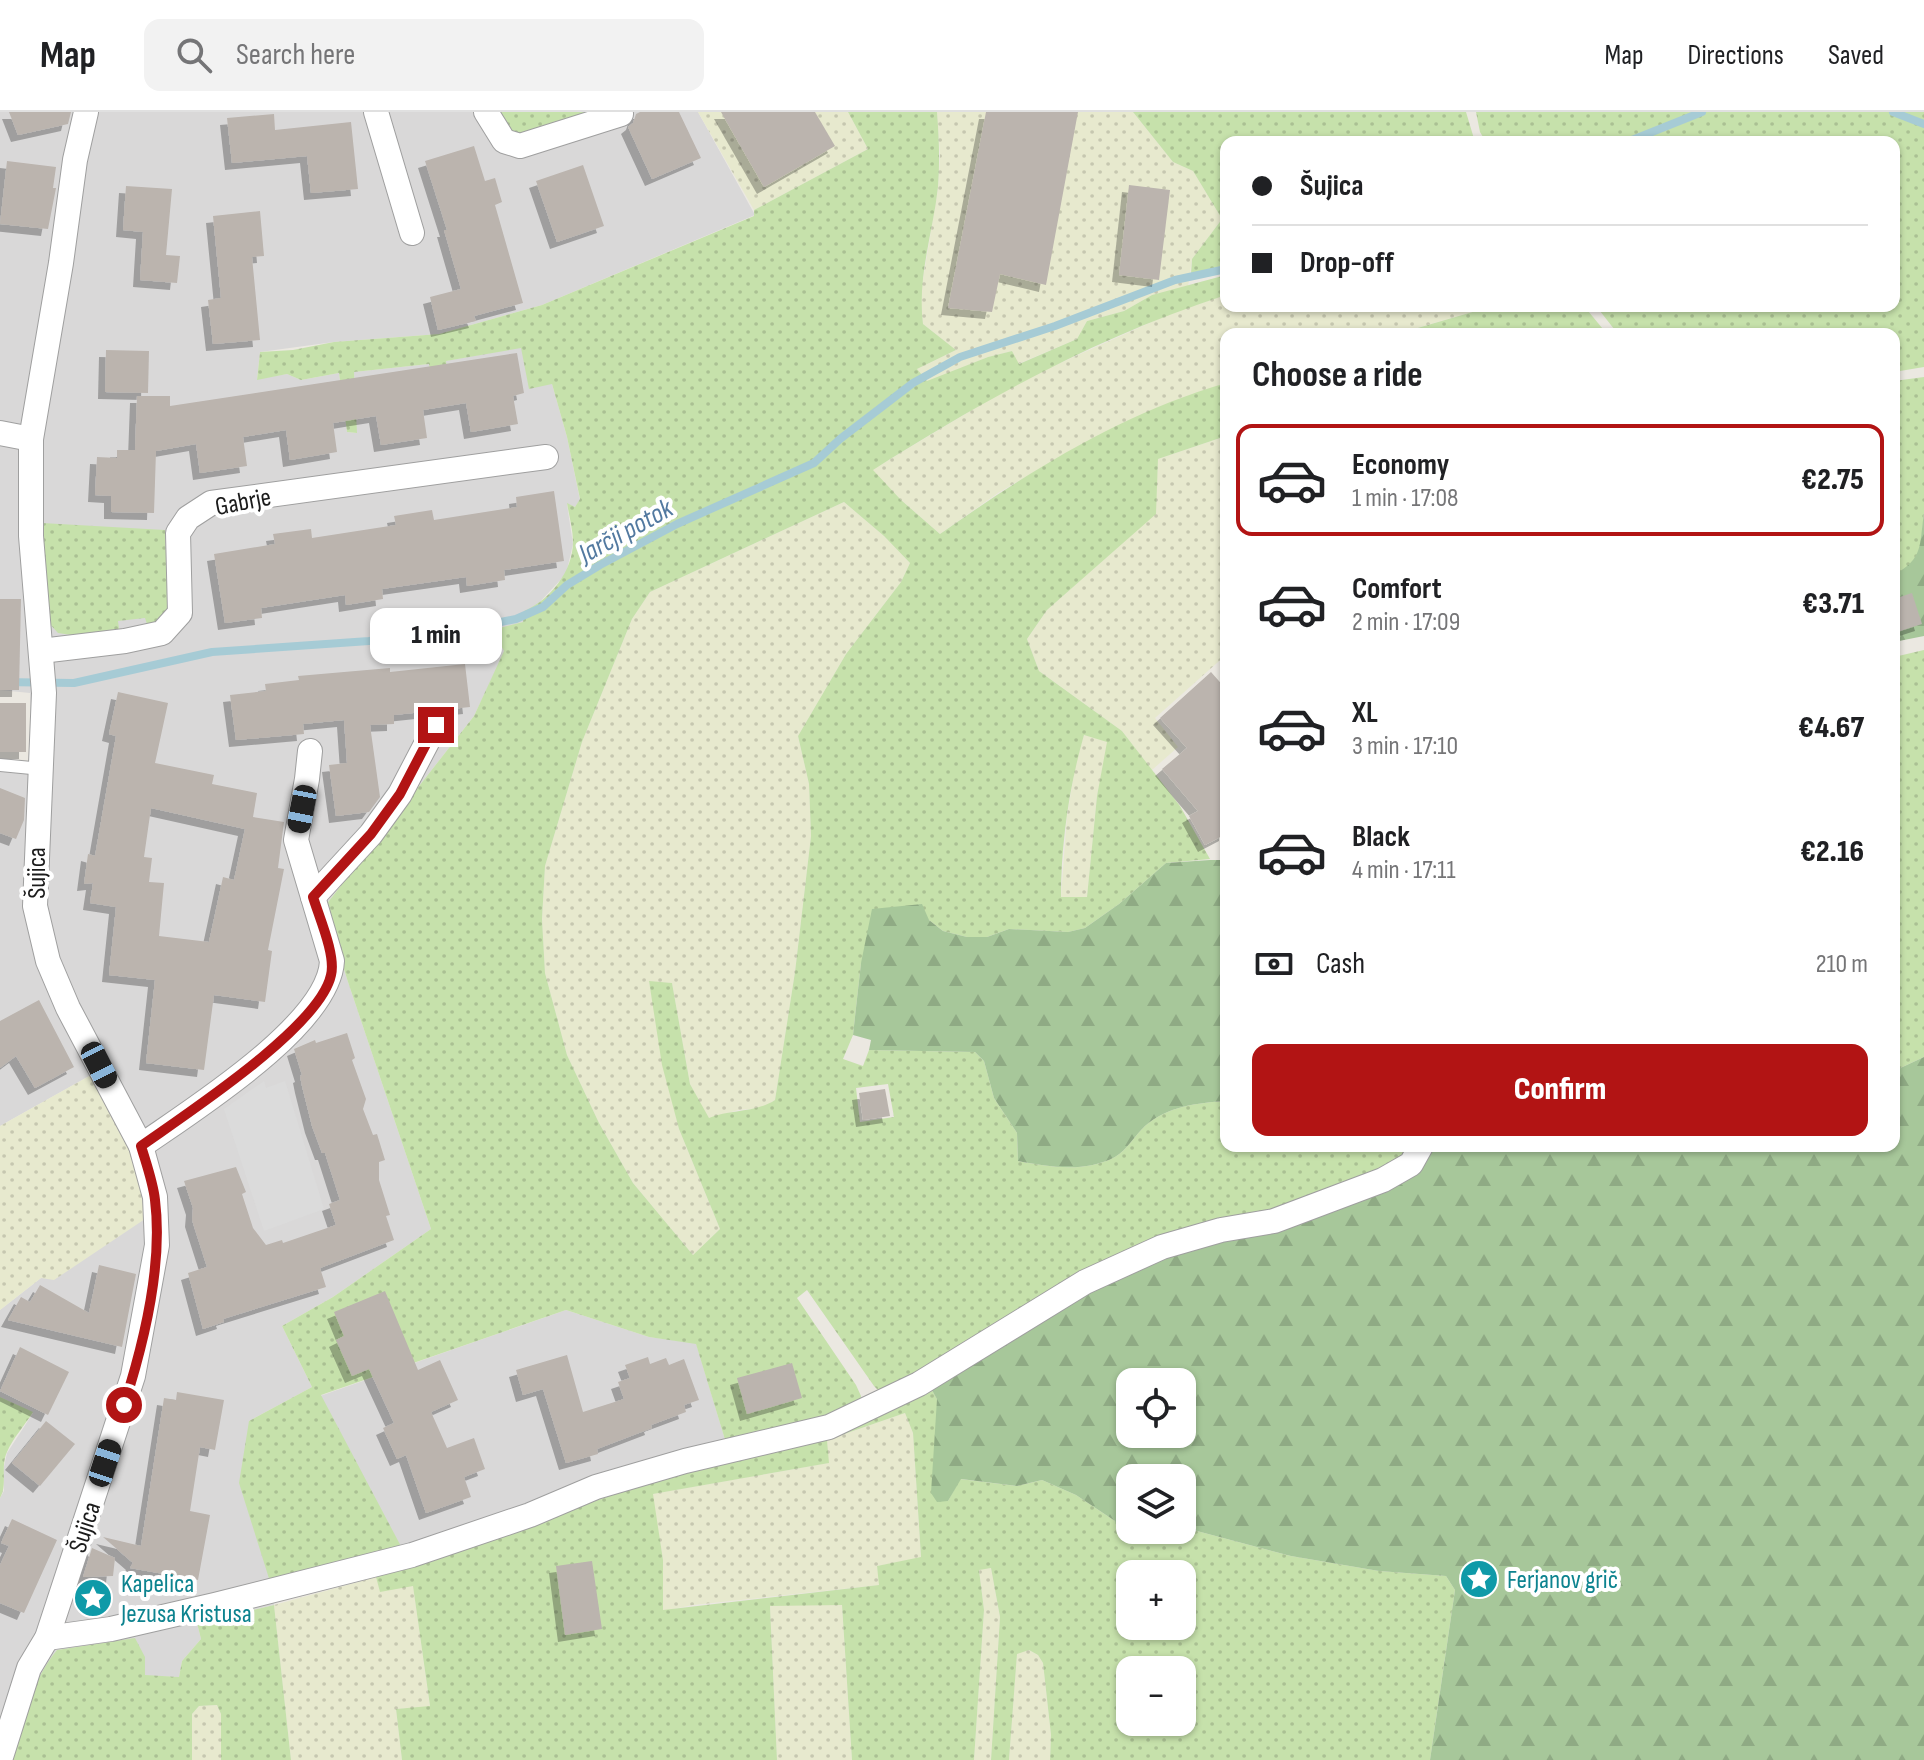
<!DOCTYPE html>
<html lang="en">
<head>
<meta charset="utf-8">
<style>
  :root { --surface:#fff; --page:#f2f2f2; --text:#202124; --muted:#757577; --line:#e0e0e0; --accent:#b21414 }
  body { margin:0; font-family:"Sofia Sans Condensed",sans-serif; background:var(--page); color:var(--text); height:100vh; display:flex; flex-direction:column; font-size:30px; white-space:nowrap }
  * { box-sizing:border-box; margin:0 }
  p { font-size:26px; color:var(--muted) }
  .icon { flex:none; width:44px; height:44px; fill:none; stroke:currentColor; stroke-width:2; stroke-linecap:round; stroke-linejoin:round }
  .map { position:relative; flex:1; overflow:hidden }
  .drawer { position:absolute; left:1220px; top:216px; width:680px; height:824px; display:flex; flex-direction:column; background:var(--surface); border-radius:16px; box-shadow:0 2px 6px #0004 }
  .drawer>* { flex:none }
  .guide { position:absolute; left:1220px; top:24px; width:680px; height:176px; border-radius:16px; box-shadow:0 2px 6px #0004; display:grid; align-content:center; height:176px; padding:0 32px; background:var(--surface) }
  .tools { position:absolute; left:1116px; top:1256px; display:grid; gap:16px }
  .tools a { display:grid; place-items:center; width:80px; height:80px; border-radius:16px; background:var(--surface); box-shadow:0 2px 6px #0004; font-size:40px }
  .end { position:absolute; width:36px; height:36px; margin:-18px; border:10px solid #b21414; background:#fff; box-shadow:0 0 0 4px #fff }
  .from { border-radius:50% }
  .bubble { position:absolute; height:56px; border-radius:16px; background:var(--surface); box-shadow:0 2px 6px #0004; font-size:26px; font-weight:800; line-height:56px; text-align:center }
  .car { position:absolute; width:24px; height:48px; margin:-24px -12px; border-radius:10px; box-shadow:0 0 6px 2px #0007; background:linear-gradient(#222 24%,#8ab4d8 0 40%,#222 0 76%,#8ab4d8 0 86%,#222 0) }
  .guide b { display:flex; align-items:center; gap:28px; height:76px; font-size:30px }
  .guide b+b { border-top:2px solid var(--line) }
  .guide i { width:20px; height:20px; background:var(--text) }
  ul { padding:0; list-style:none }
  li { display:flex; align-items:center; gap:24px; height:112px; margin:0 16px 12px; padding:0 16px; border:4px solid transparent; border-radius:16px }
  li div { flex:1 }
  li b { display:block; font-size:30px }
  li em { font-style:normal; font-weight:800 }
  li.active { border-color:var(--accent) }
  li>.icon { width:72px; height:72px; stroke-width:1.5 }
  h2 { padding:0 32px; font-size:36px; line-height:96px }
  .pay { display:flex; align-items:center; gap:20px; height:88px; padding:0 32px; font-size:30px }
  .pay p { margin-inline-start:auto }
  .cta { display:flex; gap:16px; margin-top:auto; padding:16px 32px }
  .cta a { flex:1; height:92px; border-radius:16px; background:var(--accent); color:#fff; font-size:32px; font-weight:800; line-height:92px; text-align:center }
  header { display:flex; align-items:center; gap:48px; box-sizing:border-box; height:112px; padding:0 40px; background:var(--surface); border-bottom:2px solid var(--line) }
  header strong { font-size:38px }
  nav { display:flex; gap:44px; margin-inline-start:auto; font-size:28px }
  .search { width:560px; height:72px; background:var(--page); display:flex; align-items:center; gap:20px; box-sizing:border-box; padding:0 28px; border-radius:16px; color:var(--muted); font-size:30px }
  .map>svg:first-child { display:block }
</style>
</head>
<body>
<header>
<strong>Map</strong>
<div class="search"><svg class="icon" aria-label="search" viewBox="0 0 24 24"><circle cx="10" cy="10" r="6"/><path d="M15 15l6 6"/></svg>Search here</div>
<nav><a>Map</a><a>Directions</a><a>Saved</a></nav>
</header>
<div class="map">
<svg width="1924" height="1648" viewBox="0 0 1924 1648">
  <defs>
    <pattern id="farmland-dots" width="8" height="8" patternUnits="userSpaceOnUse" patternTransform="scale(2)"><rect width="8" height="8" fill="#e7e9ce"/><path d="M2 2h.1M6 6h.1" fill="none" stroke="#c6c7b0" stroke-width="1.8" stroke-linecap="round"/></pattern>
    <pattern id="grass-dots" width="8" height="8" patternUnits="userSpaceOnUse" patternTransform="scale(2)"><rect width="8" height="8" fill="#c6e1ab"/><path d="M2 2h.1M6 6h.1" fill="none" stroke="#aac093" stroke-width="1.8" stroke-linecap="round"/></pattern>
    <pattern id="forest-firs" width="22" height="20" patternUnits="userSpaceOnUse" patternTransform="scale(2)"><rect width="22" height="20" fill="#a7c79a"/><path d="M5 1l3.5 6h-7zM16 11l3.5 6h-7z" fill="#8faa84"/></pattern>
    <filter id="shadow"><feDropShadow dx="-7" dy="7" stdDeviation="0" flood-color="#0004"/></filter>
  </defs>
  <rect width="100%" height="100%" fill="#ebe8e1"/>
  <g fill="#d9d8d8">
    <path d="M 0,0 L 698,0 L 755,103 L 542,193 L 439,222 L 334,230 L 260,240 L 257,267 L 287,262 L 301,268 L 339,261 L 347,320 L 356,321 L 354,260 L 429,252 L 435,285 L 445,249 L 522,235 L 552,272 L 567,325 L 580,388 L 575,395 L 567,392 L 573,432 L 566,462 L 536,494 L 524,499 L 523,510 L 493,519 L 505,539 L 474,604 L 325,794 L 347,867 L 431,1117 L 333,1185 L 282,1214 L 312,1275 L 249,1309 L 274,1493 L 197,1511 L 201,1527 L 182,1549 L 179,1565 L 144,1564 L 76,1537 L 57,1538 L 30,1585 L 0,1605 L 0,1386 L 4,1379 L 3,1359 L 7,1341 L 33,1301 L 0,1285 L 0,1198 L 41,1166 L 91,963 L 0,1014 L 0,659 L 32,662 L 30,581 L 0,578 Z"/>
    <path d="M 566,1198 L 649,1225 L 696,1231 L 726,1331 L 411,1454 L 320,1284 Z"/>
  </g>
  <g fill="url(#farmland-dots)">
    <path d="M 698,0 L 848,0 L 868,37 L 754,98 Z"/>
    <path d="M 937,0 L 1133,0 L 1173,50 L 1193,59 L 1222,107 L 1192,147 L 1188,175 L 1152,183 L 1124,199 L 1087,209 L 1077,227 L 1018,252 L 1012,239 L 988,245 L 927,270 L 917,257 L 956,238 L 923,212 L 920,185 L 938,77 L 940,43 Z"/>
    <path d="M 1226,183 L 1226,194 L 1493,194 L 1396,222 L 1226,222 L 1226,271 L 1159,295 L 1077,335 L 998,381 L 940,422 L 901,388 L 872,358 L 1020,269 L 1174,200 Z"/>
    <path d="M 1226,324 L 1226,543 L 1155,606 L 1178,635 L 1152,658 L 1122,619 L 1039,559 L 1027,527 L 1047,498 L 1155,402 L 1158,347 Z"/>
    <path d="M 844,390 L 884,424 L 910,451 L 901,470 L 846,542 L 798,624 L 809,672 L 811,724 L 795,860 L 775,988 L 762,996 L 738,998 L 709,1007 L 690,972 L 672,871 L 649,870 L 679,1017 L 720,1117 L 693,1143 L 633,1071 L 599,1011 L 567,943 L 545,861 L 542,807 L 545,754 L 582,630 L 632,507 L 650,480 Z"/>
    <path d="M 1084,623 L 1108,629 L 1097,684 L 1087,786 L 1061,785 L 1067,704 L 1076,650 Z"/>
    <path d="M 91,963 L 113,999 L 138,1059 L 145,1107 L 54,1168 L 41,1166 L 0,1198 L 0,1014 Z"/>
    <path d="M 905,1301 L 913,1321 L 921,1446 L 877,1454 L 880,1473 L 693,1493 L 663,1499 L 663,1448 L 652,1382 L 828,1351 L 827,1328 Z"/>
    <path d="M 991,1456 L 1000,1505 L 991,1648 L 974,1648 L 984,1498 L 979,1457 Z"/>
    <path d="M 376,1465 L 380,1479 L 413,1473 L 430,1595 L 396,1597 L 402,1648 L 291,1648 L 274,1493 Z"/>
    <path d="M 770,1493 L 842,1493 L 852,1648 L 777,1648 Z"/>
    <path d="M 1029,1538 L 1038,1543 L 1043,1551 L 1051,1623 L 1050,1648 L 1009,1648 L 1017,1541 Z"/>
    <path d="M 217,1593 L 221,1602 L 221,1648 L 192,1648 L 192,1602 L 199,1594 Z"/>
  </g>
  <g fill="url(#grass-dots)" fill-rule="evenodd">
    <path d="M 495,0 L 592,0 L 514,24 Z"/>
    <path d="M 848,0 L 937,0 C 939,25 940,50 938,75 C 933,121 917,165 923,212 L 956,238 L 917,257 L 927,269 L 988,245 L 1012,239 L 1019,252 L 1077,227 L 1087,209 L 1124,199 L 1152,183 L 1226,163 L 1226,183 C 1097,225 987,286 873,358 L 901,388 L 940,422 C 1028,360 1122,301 1226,271 L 1226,324 L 1158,347 L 1156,402 L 1047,498 L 1027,527 L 1039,559 L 1122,619 L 1180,694 L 1210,747 L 1166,751 L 1119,792 L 1085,816 L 1068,820 L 1009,817 L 987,825 L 967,825 L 943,819 L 929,808 L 861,851 L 853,923 L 843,947 L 863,954 L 869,938 L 975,940 L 984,949 L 994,986 L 1017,1021 L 1018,1049 C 1049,1055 1085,1061 1115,1045 C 1127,1038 1135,1023 1145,1014 C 1168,994 1197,991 1226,989 L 1226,1034 L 1412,1034 L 1402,1049 L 908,1271 L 880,1280 L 874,1274 L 807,1178 L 797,1186 L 856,1273 L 861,1284 L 860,1293 L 849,1300 L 726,1331 L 696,1232 L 649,1225 L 566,1198 L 321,1283 L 404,1440 L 272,1476 L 239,1371 L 249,1309 L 312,1275 L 282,1214 L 333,1185 L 431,1117 L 347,867 L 325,794 L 474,604 L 504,539 L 492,518 L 523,510 L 524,499 C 550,488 573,459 573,430 C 573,417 569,404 567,391 L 575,395 L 580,387 L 567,325 L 552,272 L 529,277 L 521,236 L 446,249 L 450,281 L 435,285 L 429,252 L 354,260 L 357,321 L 347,320 L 339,261 L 301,268 L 287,262 L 257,268 L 260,240 L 293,238 L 334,230 L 439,222 L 542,193 L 754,104 L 754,98 L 868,37 ZM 844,390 L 884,424 L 910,451 L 901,470 L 846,542 L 798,624 L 809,672 L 811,724 L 795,860 L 775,988 C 755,1001 731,997 709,1006 L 690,972 L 672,871 L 649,869 L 662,953 L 679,1017 L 720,1117 L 693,1143 L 633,1071 L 599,1011 L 567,943 L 545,861 L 542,807 L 545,754 L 582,630 L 632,507 L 650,480 ZM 1084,623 L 1107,630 L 1097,684 L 1087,785 L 1061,785 C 1061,732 1069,675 1084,623 ZM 888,972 L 894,1005 L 860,1010 L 856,976 Z"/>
    <path d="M 1133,0 L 1466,0 L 1475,30 L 1226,30 L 1226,153 L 1191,162 L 1192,147 L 1222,107 L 1193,59 L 1173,50 Z"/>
    <path d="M 1476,0 L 1924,0 L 1924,255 L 1894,260 L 1894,222 L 1618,222 L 1596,194 L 1894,194 L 1894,30 L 1486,30 L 1480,20 Z"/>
    <path d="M 1493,194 L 1584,194 L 1607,222 L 1397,222 Z"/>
    <path d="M 1924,265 L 1924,401 L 1920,441 L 1909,455 L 1894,463 L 1894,269 Z"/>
    <path d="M 42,411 L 165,418 L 168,497 L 162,507 L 148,515 L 145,506 L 118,509 L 119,517 L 71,523 L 58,521 L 48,510 Z"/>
    <path d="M 1924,538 L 1924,945 L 1894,959 L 1894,545 Z"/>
    <path d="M 929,1273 L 937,1287 L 948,1389 L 960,1367 L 1017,1374 L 1042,1368 L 1076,1383 L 1115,1409 L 1134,1426 L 1149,1418 L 1182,1418 L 1182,1415 L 1291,1444 L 1379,1459 L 1446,1464 L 1455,1478 L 1430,1648 L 1050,1648 L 1051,1623 L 1043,1551 L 1038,1543 L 1029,1538 L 1017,1542 L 1009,1648 L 991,1648 L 1000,1505 L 991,1456 L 979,1458 L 984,1498 L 974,1648 L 852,1648 L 842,1493 L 770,1494 L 777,1648 L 402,1648 L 396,1597 L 430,1594 L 413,1474 L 380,1480 L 376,1465 ZM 905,1301 L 913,1321 L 921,1445 L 877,1454 L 879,1473 L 663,1498 L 663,1448 L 653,1382 L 829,1351 L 827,1328 ZM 1130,1462 L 1182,1462 L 1182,1514 L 1130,1514 ZM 1130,1558 L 1182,1558 L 1182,1610 L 1130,1610 Z"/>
    <path d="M 0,1285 L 33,1300 C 25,1313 13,1326 7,1340 C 0,1355 8,1373 0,1386 Z"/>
    <path d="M 274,1493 L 291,1648 L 221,1648 L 221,1602 L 217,1593 L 199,1594 L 192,1602 L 192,1648 L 9,1648 C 22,1609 31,1570 57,1538 L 135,1526 L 145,1545 L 145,1563 L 179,1565 L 182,1549 L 201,1527 L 197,1511 Z"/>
  </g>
  <g fill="url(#forest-firs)" fill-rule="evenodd">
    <path d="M 1924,401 L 1924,524 L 1894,530 L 1894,463 C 1924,446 1919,434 1924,401 Z"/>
    <path d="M 1210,748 L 1226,748 L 1226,989 C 1197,991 1168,994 1145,1014 C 1135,1023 1127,1038 1115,1045 C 1085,1061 1049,1055 1018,1049 L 1017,1021 L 994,986 L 984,949 L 975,940 L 869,938 L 871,928 L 853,923 L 861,851 L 872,797 L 922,792 L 929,808 L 943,819 L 967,825 L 987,825 L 1009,817 L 1068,820 L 1085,816 L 1119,792 L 1166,751 Z"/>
    <path d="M 1924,945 L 1924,1648 L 1430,1648 L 1455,1478 L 1446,1464 L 1379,1459 L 1291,1444 L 1182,1415 L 1182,1366 L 1130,1366 L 1130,1418 L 1149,1418 L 1134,1426 L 1118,1420 L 1115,1409 L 1076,1383 L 1042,1368 L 1017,1374 L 961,1367 L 948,1389 L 937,1390 L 931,1381 L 937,1287 L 929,1273 L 1083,1180 L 1165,1142 L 1266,1118 L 1429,1034 L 1894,1034 L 1894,959 ZM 1130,1270 L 1182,1270 L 1182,1322 L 1130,1322 Z"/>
  </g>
  <path fill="#dbdbdb" d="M 264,969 L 266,976 L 285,969 L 324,1097 L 264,1119 L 224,997 Z"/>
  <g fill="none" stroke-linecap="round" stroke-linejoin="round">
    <g stroke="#a6cbd5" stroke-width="8">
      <path d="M 1893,0 L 1924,12"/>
      <path d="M 1627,30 L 1702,0"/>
      <path d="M 0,570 L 74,571 L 212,540 L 369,529 L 471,516 L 516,507 L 543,495 L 567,473 L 600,453 L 677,412 L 814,351 L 840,327 L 913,271 L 960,245 L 1055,214 L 1175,168 L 1226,157"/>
    </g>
  </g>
  <g fill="#bbb4ae" fill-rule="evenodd" filter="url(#shadow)">
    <path d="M 9,0 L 71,0 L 68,12 L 18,23 Z"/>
    <path d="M 640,0 L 679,0 L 701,46 L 652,67 L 628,15 L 633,11 L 636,2 Z"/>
    <path d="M 721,0 L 815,0 L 835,34 L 764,75 Z"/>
    <path d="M 986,0 L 1078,0 L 1046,173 L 1000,162 L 992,200 L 948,196 Z"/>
    <path d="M 274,2 L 275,18 L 351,10 L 358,77 L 311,81 L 307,44 L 232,51 L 227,6 Z"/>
    <path d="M 474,34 L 485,69 L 495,66 L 502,90 L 495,93 L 523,191 L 474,204 L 476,209 L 438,218 L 430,185 L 461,177 L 444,118 L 447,118 L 425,49 Z"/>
    <path d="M 7,49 L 56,55 L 53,76 L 56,76 L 48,117 L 0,112 Z"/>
    <path d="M 583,53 L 604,114 L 557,130 L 536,69 Z"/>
    <path d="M 1129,73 L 1170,78 L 1159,168 L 1119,163 Z"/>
    <path d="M 126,74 L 172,77 L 166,143 L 180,144 L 177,171 L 140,168 L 143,120 L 123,118 Z"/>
    <path d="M 260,99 L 264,144 L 252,145 L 260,228 L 213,232 L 208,188 L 221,186 L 213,104 Z"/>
    <path d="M 106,238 L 149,239 L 148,281 L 105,280 Z"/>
    <path d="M 517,241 L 524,281 L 513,284 L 518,312 L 471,320 L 466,291 L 423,298 L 427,326 L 381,333 L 376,304 L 333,311 L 337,340 L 290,348 L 286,318 L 243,325 L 247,354 L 200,361 L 196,332 L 156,339 L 154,401 L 111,400 L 111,384 L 95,383 L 97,345 L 117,346 L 117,338 L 135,338 L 137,284 L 170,284 L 170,294 Z"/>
    <path d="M 554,379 L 564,449 L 504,458 L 505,468 L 467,474 L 466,465 L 382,477 L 383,487 L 346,493 L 345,483 L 261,496 L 262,506 L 225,511 L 214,442 L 275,432 L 273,422 L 311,417 L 312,426 L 396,413 L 394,404 L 432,398 L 434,408 L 517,395 L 516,385 Z"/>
    <path d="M 1912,481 L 1922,512 L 1894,521 L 1894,487 Z"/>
    <path d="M 0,487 L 21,487 L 19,578 L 0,578 Z"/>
    <path d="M 465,552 L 470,595 L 394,603 L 394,612 L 370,613 L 380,685 L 369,700 L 336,704 L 329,653 L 347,651 L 344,608 L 303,612 L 304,622 L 236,628 L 230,583 L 266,579 L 265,572 L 299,568 L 298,564 L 390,556 L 390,560 Z"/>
    <path d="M 1211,560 L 1226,577 L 1226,722 L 1205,733 L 1189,704 L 1198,699 L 1162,657 L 1187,636 L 1160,606 Z"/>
    <path d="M 118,580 L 168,591 L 155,651 L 214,663 L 212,672 L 257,681 L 253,705 L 284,710 L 278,756 L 284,757 L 268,838 L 272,839 L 265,890 L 214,883 L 204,958 L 146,951 L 155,868 L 109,863 L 116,795 L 90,791 L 93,771 L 84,772 L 88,742 L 95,744 L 116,624 L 109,622 ZM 151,696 L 245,717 L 234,768 L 223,765 L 209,830 L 159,824 L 164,771 L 149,770 L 152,746 L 144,745 Z"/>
    <rect x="0" y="591" width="26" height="49"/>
    <path d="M 0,676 L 25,686 L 24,708 L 16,727 L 0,721 Z"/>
    <path d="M 39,888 L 74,955 L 35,976 L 16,944 L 0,956 L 0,909 Z"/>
    <path d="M 347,921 L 355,946 L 352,948 L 366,987 L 363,997 L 373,1023 L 377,1022 L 385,1048 L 379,1050 L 379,1068 L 390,1103 L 386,1104 L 394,1128 L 320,1156 L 326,1175 L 223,1207 L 224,1210 L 203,1217 L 188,1161 L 207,1155 L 192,1108 L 193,1096 L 184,1069 L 236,1055 L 246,1080 L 242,1082 L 253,1116 L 266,1133 L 282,1128 L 283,1131 L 336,1113 L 329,1092 L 340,1088 L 325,1041 L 322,1041 L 312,1014 L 302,974 L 300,964 L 302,963 L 294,937 L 315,928 L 316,931 Z"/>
    <path d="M 885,977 L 890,1004 L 863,1008 L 859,981 Z"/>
    <path d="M 99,1153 L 136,1162 L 122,1235 L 8,1208 L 21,1185 L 30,1190 L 40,1173 L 89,1201 Z"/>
    <path d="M 385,1179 L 418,1258 L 440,1248 L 458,1288 L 431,1300 L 447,1336 L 474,1326 L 485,1357 L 464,1365 L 471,1385 L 426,1401 L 406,1343 L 397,1347 L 383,1316 L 394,1311 L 369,1257 L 352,1264 L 336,1228 L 344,1224 L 334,1200 Z"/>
    <path d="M 20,1235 L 69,1260 L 48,1303 L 0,1279 Z"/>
    <path d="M 567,1243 L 583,1300 L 624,1287 L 618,1270 L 630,1266 L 625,1253 L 648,1245 L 650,1252 L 666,1246 L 669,1253 L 684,1247 L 699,1288 L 684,1293 L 686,1300 L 651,1313 L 652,1316 L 597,1337 L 598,1342 L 566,1351 L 543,1277 L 523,1283 L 516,1258 Z"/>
    <path d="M 792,1251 L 802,1286 L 747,1302 L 737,1266 Z"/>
    <path d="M 177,1280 L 224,1288 L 215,1338 L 200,1335 L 190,1399 L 210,1403 L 198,1468 L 130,1456 L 133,1451 L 103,1425 L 141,1434 L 164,1286 L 176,1288 Z"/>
    <path d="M 46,1309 L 75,1332 L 40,1374 L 12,1351 Z"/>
    <path d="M 12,1407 L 57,1428 L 24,1501 L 0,1491 L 0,1453 L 9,1434 L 1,1431 Z"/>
    <path d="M 92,1436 L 115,1446 L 113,1464 L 83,1465 Z"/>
    <path d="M 592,1449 L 602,1517 L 565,1523 L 556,1454 Z"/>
  </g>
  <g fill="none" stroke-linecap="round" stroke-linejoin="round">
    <defs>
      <path id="service" d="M 0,653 L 42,657"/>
      <g id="minor">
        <path d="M 376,0 L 412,121"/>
        <path d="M 486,0 L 504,29 L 520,34 L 621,2"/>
        <path d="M 0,321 L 31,327"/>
        <path d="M 41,539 L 125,529 L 162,521 L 180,501 L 178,421 L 188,406 L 211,391 L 546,345"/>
        <path d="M 313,785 L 371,722 L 400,682 L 436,613"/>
        <path d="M 141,1034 C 191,999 329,913 332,849 L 296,728 L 307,667 L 310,639"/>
        <path d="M 47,1526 L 111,1517 L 215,1493 L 412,1443 L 530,1403 L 596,1375 L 685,1349 L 829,1315 L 919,1272 L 1085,1170 L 1162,1135 L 1221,1118 L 1274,1109 L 1383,1068 L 1411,1052 L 1421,1034"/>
        <path d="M 0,1648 L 29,1556 L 47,1526 L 133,1264 L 157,1133 L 155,1085 L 141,1034 L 68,896 L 48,849 L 35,794 L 44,581 L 31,424 L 31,327 L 61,151 L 75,48 L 86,0"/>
      </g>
    </defs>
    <use href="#service" stroke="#9f9f9f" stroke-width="14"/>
    <use href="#minor" stroke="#9f9f9f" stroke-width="26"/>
    <use href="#service" stroke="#fff" stroke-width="12"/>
    <use href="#minor" stroke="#fff" stroke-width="24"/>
  </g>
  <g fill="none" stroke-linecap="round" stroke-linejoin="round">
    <path stroke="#b21414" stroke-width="10" d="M 124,1293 C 144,1231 163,1152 155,1088 C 153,1070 146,1051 141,1034 C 186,1002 320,915 331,863 C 336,843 319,805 313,785 L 371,722 L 400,682 L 436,613"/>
  </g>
  <defs>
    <symbol id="sight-disc" viewBox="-11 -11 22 22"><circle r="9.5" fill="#0f9aa8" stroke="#fff"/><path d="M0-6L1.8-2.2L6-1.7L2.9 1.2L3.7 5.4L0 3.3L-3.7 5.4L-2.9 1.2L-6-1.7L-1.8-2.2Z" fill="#fff"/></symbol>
  </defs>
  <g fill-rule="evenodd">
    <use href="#sight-disc" x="1457" y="1445" width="44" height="44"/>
    <use href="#sight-disc" x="71" y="1464" width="44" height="44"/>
  </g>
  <g text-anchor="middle" stroke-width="8" stroke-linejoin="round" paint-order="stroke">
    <g font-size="26" fill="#1b1b1b" stroke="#fff">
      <text transform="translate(243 389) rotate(-11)" y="9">Gabrje</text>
      <text transform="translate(36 761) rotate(-90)" y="9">Šujica</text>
      <text transform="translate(84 1415) rotate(-72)" y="9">Šujica</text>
    </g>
    <g font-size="26" fill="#0d838f" stroke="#fff" text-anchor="start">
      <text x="1507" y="1476">Ferjanov grič</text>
      <text x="121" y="1480">Kapelica<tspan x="121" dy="30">Jezusa Kristusa</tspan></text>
    </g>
    <g font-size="28" font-style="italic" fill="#5279a0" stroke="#fff">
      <text transform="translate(625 418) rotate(-29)" y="10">Jarčji potok</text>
    </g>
  </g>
</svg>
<div class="tools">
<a><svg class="icon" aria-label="locate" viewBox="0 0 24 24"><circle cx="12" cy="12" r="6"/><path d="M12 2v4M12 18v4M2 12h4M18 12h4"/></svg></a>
<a><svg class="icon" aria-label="layers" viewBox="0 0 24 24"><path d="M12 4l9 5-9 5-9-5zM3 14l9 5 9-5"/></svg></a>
<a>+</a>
<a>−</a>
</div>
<i class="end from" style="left:124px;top:1293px"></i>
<i class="end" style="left:436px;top:613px"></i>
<div class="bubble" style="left:370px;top:496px;width:132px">1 min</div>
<i class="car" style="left:302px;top:697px;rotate:191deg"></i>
<i class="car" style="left:99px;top:953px;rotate:153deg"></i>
<i class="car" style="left:105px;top:1351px;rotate:18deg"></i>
<div class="guide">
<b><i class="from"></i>Šujica</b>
<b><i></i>Drop-off</b>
</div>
<section class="drawer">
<h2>Choose a ride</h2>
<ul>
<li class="active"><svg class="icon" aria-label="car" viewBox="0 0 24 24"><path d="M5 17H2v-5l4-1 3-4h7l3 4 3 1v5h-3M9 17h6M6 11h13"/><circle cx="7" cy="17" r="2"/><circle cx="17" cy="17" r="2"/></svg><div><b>Economy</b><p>1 min · 17:08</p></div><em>€2.75</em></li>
<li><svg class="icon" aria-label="car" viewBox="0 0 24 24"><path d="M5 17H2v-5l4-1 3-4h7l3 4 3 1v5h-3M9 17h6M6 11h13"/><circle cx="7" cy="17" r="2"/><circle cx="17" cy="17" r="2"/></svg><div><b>Comfort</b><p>2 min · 17:09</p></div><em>€3.71</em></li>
<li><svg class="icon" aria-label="car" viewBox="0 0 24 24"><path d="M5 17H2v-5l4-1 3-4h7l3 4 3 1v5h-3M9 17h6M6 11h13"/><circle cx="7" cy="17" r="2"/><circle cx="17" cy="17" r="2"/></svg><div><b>XL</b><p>3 min · 17:10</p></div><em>€4.67</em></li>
<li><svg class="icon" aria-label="car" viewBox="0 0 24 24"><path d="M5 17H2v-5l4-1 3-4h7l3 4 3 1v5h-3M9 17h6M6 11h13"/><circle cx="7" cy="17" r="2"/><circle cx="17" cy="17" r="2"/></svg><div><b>Black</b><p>4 min · 17:11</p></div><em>€2.16</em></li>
</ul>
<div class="pay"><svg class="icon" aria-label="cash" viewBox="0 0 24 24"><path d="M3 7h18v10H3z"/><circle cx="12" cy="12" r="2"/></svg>Cash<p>210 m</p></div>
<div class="cta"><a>Confirm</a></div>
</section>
</div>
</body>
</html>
